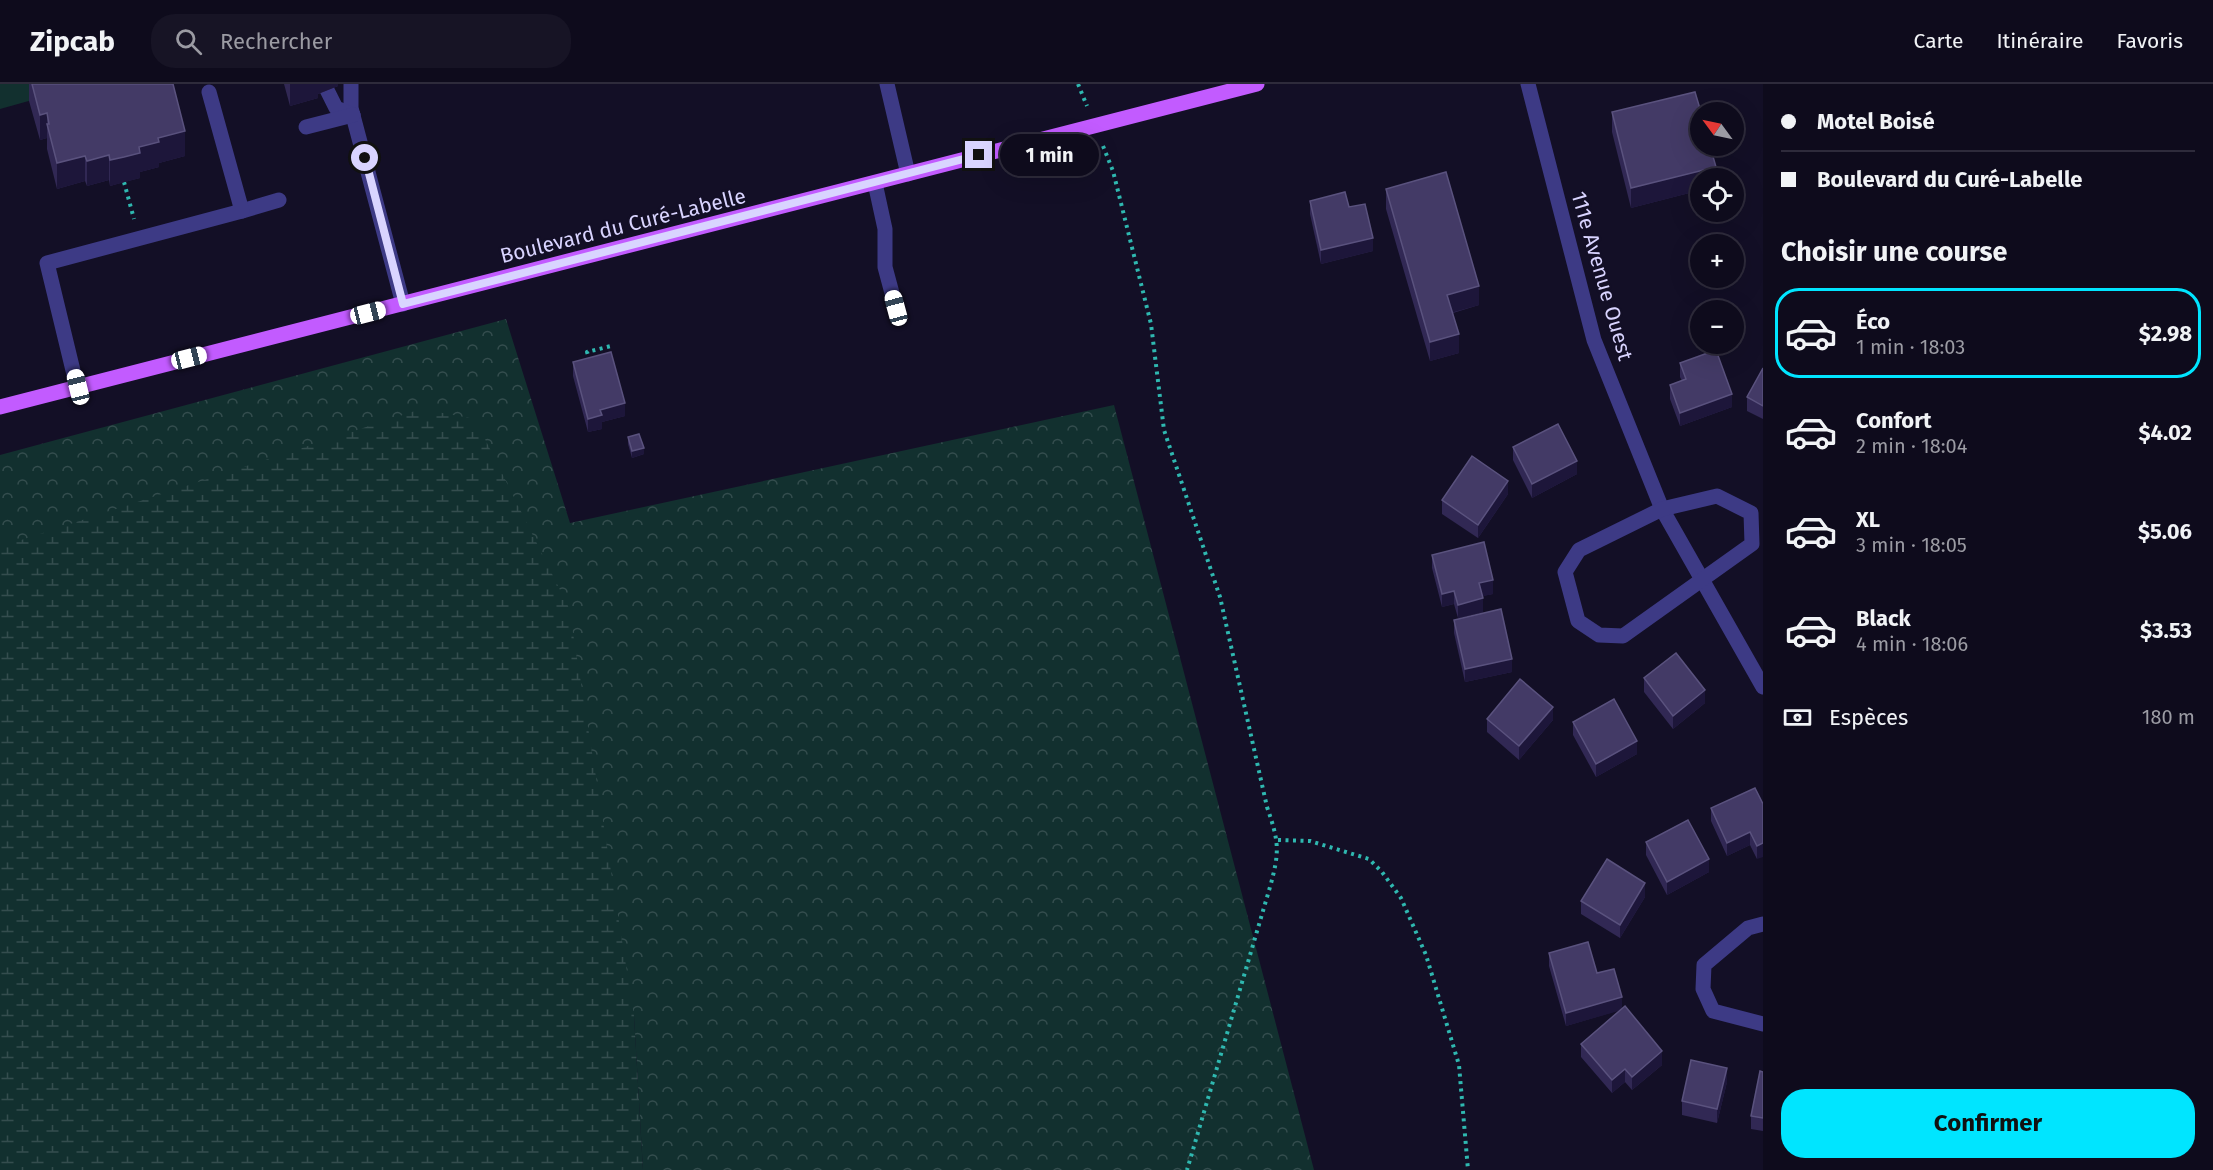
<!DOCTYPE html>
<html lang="fr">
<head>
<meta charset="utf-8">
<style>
  :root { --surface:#0e0b1c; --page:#171425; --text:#f1f3f6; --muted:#9b9ba3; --line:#2e2b3b; --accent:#00e5ff }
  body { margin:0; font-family:"Fira Sans",sans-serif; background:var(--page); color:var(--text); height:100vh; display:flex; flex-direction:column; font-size:22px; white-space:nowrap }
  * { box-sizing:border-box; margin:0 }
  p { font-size:20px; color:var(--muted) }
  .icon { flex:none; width:33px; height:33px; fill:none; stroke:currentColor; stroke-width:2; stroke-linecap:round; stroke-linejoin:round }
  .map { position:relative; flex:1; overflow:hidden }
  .sheet { display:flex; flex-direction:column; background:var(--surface); width:450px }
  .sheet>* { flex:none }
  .hud { display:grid; align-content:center; height:132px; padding:0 18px; background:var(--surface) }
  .needle { width:39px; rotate:303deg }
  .fabs { position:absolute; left:1690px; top:18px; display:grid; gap:12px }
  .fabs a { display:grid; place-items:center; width:54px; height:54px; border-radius:50%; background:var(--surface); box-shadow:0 6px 24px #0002,0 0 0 2px var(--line); font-size:30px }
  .end { position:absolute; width:27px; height:27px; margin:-14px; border:8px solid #d9d4ff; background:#111; box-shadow:0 0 0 3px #111 }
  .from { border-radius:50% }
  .bubble { position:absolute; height:42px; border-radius:21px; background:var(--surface); box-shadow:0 6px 24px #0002,0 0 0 2px var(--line); font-size:20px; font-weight:700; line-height:42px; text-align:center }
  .car { position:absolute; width:18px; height:36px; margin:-18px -9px; border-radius:8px; box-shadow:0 0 4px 2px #0007; background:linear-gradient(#fff 24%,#345 0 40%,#fff 0 76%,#345 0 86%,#fff 0) }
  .hud b { display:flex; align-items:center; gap:21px; height:57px; font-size:22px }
  .hud b+b { border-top:2px solid var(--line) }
  .hud i { width:15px; height:15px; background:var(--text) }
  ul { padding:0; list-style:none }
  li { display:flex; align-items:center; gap:18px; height:90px; margin:0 12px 9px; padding:0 6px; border:3px solid transparent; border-radius:24px }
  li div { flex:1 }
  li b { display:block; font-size:22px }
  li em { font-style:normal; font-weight:700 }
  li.current { border-color:var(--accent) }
  li>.icon { width:54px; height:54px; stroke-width:1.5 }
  h2 { padding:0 18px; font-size:27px; line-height:72px }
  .pay { display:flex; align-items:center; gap:15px; height:66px; padding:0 18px; font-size:22px }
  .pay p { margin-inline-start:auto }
  .action { display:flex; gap:12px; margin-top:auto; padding:12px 18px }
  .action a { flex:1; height:69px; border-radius:24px; background:var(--accent); color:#111; font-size:24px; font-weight:700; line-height:69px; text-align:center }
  header { display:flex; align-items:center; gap:36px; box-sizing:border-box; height:84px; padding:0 30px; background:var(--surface); border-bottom:2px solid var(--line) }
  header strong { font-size:28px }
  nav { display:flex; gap:33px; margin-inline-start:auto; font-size:21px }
  .search { width:420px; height:54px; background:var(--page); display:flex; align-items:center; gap:15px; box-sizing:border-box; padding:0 21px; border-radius:24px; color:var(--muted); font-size:22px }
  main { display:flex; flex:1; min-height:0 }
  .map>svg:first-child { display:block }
</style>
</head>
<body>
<header>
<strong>Zipcab</strong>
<div class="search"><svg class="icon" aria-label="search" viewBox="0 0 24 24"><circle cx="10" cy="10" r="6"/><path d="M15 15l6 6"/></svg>Rechercher</div>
<nav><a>Carte</a><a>Itinéraire</a><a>Favoris</a></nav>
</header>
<main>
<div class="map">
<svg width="1763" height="1086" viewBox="0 0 1763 1086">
  <defs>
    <pattern id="forest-crowns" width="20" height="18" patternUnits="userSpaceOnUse" patternTransform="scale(1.5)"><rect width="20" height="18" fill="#12302f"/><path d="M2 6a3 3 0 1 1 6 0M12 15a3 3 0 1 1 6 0" fill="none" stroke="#344d4e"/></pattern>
    <pattern id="wetland-marsh" width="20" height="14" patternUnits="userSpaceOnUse" patternTransform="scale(1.5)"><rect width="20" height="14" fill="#12302f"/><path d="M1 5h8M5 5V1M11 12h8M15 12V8" fill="none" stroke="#344d4e"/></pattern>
  </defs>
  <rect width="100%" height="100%" fill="#130f26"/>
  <path fill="url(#forest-crowns)" d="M 506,235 L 570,439 L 1114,321 L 1314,1086 L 643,1086 L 634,932 L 0,463 L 0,371 Z"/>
  <path fill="url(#wetland-marsh)" d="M 421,325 L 475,335 L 569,524 L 634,932 L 643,1086 L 0,1086 L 0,463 Z"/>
  <path fill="#12302f" d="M 0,0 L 40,0 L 43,13 L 0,25 Z"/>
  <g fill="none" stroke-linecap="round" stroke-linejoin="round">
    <g stroke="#2fb8b0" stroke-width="4" stroke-dasharray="3 4.5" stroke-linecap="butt">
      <path d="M 1078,0 L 1087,22"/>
      <path d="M 1103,62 L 1113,87 L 1151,240 L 1164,346 L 1220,513 L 1267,723 C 1279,758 1280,767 1270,803 L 1187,1086"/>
      <path d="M 124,98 L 134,135"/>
      <path d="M 590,277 L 587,268 L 611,262"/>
      <path d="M 1278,756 L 1310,757 L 1369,775 L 1382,788 L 1401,814 L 1426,871 L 1459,981 L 1468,1086"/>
    </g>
    <g stroke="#3d3a85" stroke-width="15">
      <path d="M 351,0 L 351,24 L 403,220"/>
      <path d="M 887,0 L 908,90"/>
      <path d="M 1528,0 L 1594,256 L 1662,425 L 1763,603"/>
      <path d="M 327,6 L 336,24 L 353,31"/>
      <path d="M 306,43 L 353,31"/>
      <path d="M 875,99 L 885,145 L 885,183 L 896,224"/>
      <path d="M 242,127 L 279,116"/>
      <path d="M 77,303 L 47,179 L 242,127 L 209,8"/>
      <path d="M 1717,412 L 1751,429 L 1752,460 L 1623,552 L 1599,551 L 1578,537 L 1565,488 L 1579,466 L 1662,425 Z"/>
      <path d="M 1763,840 L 1748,844 L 1704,881 L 1703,905 L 1713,927 L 1763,940"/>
    </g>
    <path stroke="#c25bff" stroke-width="15" d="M 0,323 L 1257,0"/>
  </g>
  <g fill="#312854">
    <path d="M 29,0 L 173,0 L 185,72 L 159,79 L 159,83 L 140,88 L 140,94 L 124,98 L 110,102 L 109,96 L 87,102 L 85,97 L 57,105 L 47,65 L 47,54 L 40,56 L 29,17 Z"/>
    <path d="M 284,0 L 338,0 L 338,2 L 318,10 L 318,14 L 290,22 Z"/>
    <path d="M 1612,28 L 1716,94 L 1701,94 L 1701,106 L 1631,124 L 1612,48 Z"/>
    <path d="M 1386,105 L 1479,221 L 1453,229 L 1459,269 L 1430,277 L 1386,125 Z"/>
    <path d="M 1310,117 L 1349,123 L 1373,167 L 1321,180 L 1310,130 Z"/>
    <path d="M 573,278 L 625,332 L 602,338 L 602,345 L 588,348 L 573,292 Z"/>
    <path d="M 1680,279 L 1732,323 L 1680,342 L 1670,315 L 1670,301 L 1682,297 L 1680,293 Z"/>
    <path d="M 1763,284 L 1763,335 L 1747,327 L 1747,313 Z"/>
    <path d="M 628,353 L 644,370 L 632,374 L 628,360 Z"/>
    <path d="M 1513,363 L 1577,390 L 1532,414 L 1513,376 Z"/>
    <path d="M 1508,410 L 1478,454 L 1442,430 L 1442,416 Z"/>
    <path d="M 1432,471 L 1493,510 L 1482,512 L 1483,528 L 1458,534 L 1454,520 L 1442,523 L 1432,484 Z"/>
    <path d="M 1454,536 L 1512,588 L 1465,598 L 1454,549 Z"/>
    <path d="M 1644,594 L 1705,619 L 1673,645 L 1644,608 Z"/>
    <path d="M 1487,635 L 1553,636 L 1519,676 L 1487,648 Z"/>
    <path d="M 1573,638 L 1637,670 L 1596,693 L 1573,651 Z"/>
    <path d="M 1763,720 L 1757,775 L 1750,761 L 1727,772 L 1711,737 L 1711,724 Z"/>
    <path d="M 1646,758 L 1709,788 L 1667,811 L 1646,771 Z"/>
    <path d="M 1645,813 L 1620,854 L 1581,830 L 1581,817 Z"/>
    <path d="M 1549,869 L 1597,889 L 1662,981 L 1632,1006 L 1625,998 L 1612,1009 L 1581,973 L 1581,960 L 1620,926 L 1566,942 L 1549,882 Z"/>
    <path d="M 1763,988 L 1763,1047 L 1751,1045 L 1751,1032 Z"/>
    <path d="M 1727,998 L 1717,1039 L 1682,1031 L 1682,1017 Z"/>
  </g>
  <g fill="#1d163a">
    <path d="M 290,0 L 338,0 L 338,2 L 318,10 L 318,14 L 290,22 Z"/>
    <path d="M 47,29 L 47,54 L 40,56 L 40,31 Z"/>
    <path d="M 185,47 L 185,72 L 159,79 L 159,83 L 140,88 L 140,94 L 110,102 L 110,76 L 158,54 Z"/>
    <path d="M 109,71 L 109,96 L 87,102 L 87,77 Z"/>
    <path d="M 85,72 L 85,97 L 57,105 L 57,79 Z"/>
    <path d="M 1716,83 L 1716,94 L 1701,94 L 1701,106 L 1631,124 L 1631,104 Z"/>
    <path d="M 1373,154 L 1373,167 L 1321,180 L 1321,166 Z"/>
    <path d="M 1479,202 L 1479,221 L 1447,230 L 1447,211 Z"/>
    <path d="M 1459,250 L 1459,269 L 1430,277 L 1430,258 Z"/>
    <path d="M 1732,310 L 1732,323 L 1680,342 L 1680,329 Z"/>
    <path d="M 625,319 L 625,332 L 602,338 L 602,345 L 588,348 L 588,335 L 600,326 Z"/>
    <path d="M 644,364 L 644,370 L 632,374 L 632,367 Z"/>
    <path d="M 1577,377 L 1577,390 L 1532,414 L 1532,400 Z"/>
    <path d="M 1508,397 L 1508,410 L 1478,454 L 1478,441 Z"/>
    <path d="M 1493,496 L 1493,510 L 1479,513 L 1479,499 Z"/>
    <path d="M 1454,507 L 1454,520 L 1442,523 L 1442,510 Z"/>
    <path d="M 1483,514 L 1483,528 L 1458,534 L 1458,521 Z"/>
    <path d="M 1512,575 L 1512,588 L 1465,598 L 1465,585 Z"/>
    <path d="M 1705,606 L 1705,619 L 1673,645 L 1673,632 Z"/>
    <path d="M 1553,623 L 1553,636 L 1519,676 L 1519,662 Z"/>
    <path d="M 1637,657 L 1637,670 L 1596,693 L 1596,680 Z"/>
    <path d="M 1750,748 L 1750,761 L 1727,772 L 1727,759 Z"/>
    <path d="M 1763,759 L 1763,773 L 1757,775 L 1757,762 Z"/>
    <path d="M 1709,775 L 1709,788 L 1667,811 L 1667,798 Z"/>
    <path d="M 1645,799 L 1645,813 L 1620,854 L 1620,841 Z"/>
    <path d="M 1622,913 L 1622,926 L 1566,942 L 1566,929 Z"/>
    <path d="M 1662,967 L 1662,981 L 1632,1006 L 1632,993 Z"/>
    <path d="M 1727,984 L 1727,998 L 1717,1039 L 1717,1025 Z"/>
    <path d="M 1625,985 L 1625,998 L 1612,1009 L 1612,996 Z"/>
  </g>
  <g fill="#433a66" stroke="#5a527e" stroke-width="1.5">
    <path d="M 32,0 L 173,0 L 185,47 L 158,54 L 159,58 L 139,63 L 140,69 L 124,73 L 110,76 L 109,71 L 87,77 L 85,72 L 57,79 L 47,40 L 49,40 L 47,29 L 40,31 Z"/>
    <path d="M 1695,8 L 1701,28 L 1701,62 L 1710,62 L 1716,83 L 1631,104 L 1612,28 Z"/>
    <path d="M 1446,88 L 1479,202 L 1447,211 L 1459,250 L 1430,258 L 1386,105 Z"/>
    <path d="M 1345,108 L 1349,123 L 1365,120 L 1373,154 L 1321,166 L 1310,117 Z"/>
    <path d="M 1716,266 L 1732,310 L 1680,329 L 1670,301 L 1686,295 L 1680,279 Z"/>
    <path d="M 611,268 L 625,319 L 600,326 L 602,331 L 588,335 L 573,278 Z"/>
    <path d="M 1763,284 L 1763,322 L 1747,313 Z"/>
    <path d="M 1558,340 L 1577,377 L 1532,400 L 1513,363 Z"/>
    <path d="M 639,350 L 644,364 L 632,367 L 628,353 Z"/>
    <path d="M 1472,372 L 1508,397 L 1478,441 L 1442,416 Z"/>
    <path d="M 1484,458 L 1493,496 L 1479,499 L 1483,514 L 1458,521 L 1454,507 L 1442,510 L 1432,471 Z"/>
    <path d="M 1501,525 L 1512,575 L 1465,585 L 1454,536 Z"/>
    <path d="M 1676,569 L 1705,606 L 1673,632 L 1644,594 Z"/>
    <path d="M 1520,595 L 1553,623 L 1519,662 L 1487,635 Z"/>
    <path d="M 1614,615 L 1637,657 L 1596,680 L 1573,638 Z"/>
    <path d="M 1755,704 L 1763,720 L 1763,759 L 1757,762 L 1750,748 L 1727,759 L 1711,724 Z"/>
    <path d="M 1688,736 L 1709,775 L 1667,798 L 1646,758 Z"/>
    <path d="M 1607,775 L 1645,799 L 1620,841 L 1581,817 Z"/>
    <path d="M 1588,858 L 1597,889 L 1614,885 L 1622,913 L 1566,929 L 1549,869 Z"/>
    <path d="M 1625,922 L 1662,967 L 1632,993 L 1625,985 L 1612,996 L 1581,960 Z"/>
    <path d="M 1691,976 L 1727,984 L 1717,1025 L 1682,1017 Z"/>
    <path d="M 1760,987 L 1763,988 L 1763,1034 L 1751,1032 Z"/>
  </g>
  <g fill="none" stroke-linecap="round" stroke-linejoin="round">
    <path stroke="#d9d4ff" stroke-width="8" d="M 365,74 L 403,220 L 979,71"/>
  </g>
  <g text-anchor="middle" stroke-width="4.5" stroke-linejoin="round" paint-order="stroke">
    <g font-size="21" fill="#d9d4ff" stroke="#130f26">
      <text transform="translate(623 142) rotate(-14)" y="7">Boulevard du Curé-Labelle</text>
      <text transform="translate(1602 192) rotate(74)" y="7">111e Avenue Ouest</text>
    </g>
  </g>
</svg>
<div class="fabs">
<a><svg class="needle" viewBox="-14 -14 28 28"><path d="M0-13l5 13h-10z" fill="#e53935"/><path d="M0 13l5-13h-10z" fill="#9b9ba3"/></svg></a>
<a><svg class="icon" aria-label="locate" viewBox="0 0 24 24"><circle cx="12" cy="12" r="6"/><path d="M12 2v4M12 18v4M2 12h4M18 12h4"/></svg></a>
<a>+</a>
<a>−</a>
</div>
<i class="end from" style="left:365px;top:74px"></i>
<i class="end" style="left:979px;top:71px"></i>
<div class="bubble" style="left:1000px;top:50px;width:99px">1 min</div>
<i class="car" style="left:896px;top:224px;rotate:345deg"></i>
<i class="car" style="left:368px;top:229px;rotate:76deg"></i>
<i class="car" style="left:189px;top:274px;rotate:76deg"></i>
<i class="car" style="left:78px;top:303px;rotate:346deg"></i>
</div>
<section class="sheet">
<div class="hud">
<b><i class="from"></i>Motel Boisé</b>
<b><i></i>Boulevard du Curé-Labelle</b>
</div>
<h2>Choisir une course</h2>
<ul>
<li class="current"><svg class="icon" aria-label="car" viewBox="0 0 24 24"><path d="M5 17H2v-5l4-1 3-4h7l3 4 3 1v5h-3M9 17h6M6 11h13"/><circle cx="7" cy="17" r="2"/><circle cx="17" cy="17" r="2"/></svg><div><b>Éco</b><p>1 min · 18:03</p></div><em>$2.98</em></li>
<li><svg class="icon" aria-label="car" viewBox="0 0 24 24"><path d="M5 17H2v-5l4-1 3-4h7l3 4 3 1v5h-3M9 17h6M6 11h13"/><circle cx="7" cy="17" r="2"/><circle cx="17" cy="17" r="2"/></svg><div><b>Confort</b><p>2 min · 18:04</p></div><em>$4.02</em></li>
<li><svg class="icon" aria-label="car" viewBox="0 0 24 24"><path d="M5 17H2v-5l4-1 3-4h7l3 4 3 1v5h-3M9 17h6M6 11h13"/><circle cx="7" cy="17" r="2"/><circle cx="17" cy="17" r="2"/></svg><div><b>XL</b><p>3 min · 18:05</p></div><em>$5.06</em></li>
<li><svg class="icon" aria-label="car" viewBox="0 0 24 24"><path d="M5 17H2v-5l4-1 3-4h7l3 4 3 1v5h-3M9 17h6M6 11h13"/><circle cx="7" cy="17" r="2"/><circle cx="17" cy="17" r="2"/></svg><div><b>Black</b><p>4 min · 18:06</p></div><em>$3.53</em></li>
</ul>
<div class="pay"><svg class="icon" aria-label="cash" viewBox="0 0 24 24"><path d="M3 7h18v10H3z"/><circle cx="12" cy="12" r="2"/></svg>Espèces<p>180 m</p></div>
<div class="action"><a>Confirmer</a></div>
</section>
</main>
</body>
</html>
